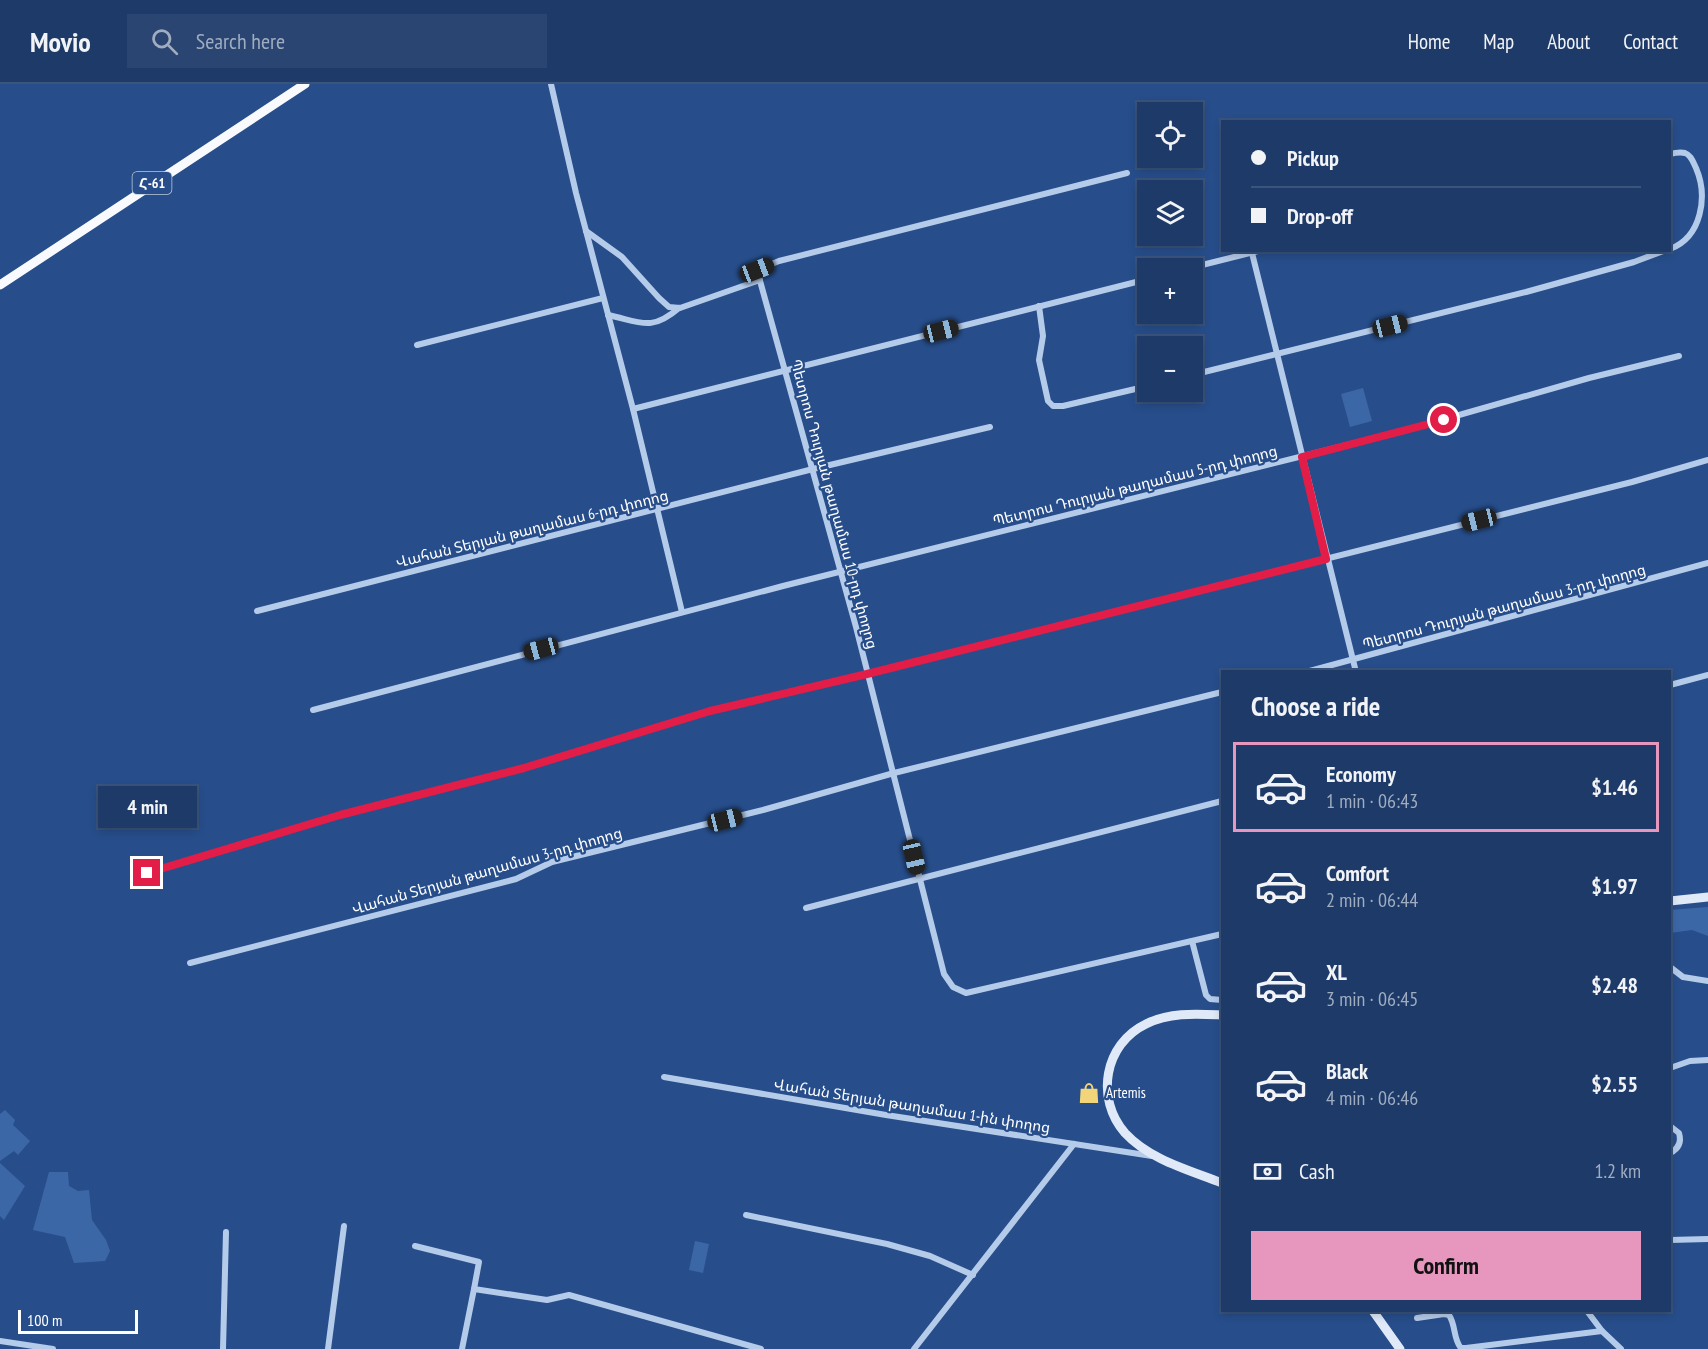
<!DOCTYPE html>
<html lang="en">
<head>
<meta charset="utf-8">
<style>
  :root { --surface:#1d3a68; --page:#2a4571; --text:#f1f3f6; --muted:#a0adc0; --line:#3b547c; --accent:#e797bd }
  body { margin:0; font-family:"PT Sans Narrow","Noto Sans Armenian",sans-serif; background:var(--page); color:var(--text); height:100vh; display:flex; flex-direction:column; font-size:22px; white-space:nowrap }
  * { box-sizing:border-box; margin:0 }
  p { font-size:20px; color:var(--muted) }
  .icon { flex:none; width:33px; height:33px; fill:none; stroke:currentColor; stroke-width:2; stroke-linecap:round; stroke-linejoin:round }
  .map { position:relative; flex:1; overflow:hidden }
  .panel { position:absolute; left:1221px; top:586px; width:450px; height:642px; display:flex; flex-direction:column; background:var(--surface); border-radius:0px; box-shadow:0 3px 9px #0003,0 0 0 2px var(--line) }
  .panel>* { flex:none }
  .hud { position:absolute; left:1221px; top:36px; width:450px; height:132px; border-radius:0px; box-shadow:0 3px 9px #0003,0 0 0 2px var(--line); display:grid; align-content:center; height:132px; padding:0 30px; background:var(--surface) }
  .tools { position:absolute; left:1137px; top:18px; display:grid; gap:12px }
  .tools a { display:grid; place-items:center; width:66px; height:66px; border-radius:0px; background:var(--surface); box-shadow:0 3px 9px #0003,0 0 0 2px var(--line); font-size:30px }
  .scale { position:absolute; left:18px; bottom:15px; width:120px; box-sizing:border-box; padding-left:6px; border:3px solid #fff; border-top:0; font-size:16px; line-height:21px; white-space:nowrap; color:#fff; -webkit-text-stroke:4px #274e8b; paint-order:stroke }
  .end { position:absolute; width:27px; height:27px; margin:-14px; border:8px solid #e11d48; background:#fff; box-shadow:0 0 0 3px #fff }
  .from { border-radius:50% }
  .bubble { position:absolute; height:42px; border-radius:0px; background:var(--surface); box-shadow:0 3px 9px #0003,0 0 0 2px var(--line); font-size:20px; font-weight:700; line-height:42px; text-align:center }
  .car { position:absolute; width:18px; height:36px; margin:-18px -9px; border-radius:8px; box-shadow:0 0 4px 2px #0007; background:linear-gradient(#222 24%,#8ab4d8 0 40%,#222 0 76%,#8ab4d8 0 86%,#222 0) }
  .hud b { display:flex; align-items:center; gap:21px; height:57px; font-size:22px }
  .hud b+b { border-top:2px solid var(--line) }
  .hud i { width:15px; height:15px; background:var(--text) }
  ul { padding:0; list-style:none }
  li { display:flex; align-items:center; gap:18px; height:90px; margin:0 12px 9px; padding:0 18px; border:3px solid transparent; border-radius:0px }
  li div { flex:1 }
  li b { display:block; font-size:22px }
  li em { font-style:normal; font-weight:700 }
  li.selected { border-color:var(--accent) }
  li>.icon { width:54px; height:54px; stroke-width:1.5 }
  h2 { padding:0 30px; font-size:27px; line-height:72px }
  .pay { display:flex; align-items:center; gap:15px; height:66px; padding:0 30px; font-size:22px }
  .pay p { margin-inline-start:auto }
  .cta { display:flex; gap:12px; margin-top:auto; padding:12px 30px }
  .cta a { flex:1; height:69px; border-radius:0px; background:var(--accent); color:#111; font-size:24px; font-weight:700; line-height:69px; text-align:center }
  header { display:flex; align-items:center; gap:36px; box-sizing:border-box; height:84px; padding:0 30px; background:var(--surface); border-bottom:2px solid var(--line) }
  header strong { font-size:28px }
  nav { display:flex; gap:33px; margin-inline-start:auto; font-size:21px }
  .search { width:420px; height:54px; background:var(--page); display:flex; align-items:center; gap:15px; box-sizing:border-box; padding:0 21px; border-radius:0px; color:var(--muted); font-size:22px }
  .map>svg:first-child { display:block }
</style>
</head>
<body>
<header>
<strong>Movio</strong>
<div class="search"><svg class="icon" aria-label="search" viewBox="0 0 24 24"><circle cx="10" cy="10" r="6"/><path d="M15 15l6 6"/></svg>Search here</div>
<nav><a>Home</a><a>Map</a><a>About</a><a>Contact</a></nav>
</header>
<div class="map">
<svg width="1708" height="1265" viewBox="0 0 1708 1265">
  <rect width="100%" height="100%" fill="#274e8b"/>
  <g fill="#3c67a7">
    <path d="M 1363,304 L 1372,337 L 1350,343 L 1341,310 Z"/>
    <path d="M 1708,823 L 1708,852 L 1692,846 L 1670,849 L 1670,826 Z"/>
    <path d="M 5,1026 L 15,1036 L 13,1041 L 30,1057 L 18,1071 L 14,1067 L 0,1077 L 0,1030 Z"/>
    <path d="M 0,1079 L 25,1102 L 4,1136 L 0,1132 Z"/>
    <path d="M 49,1088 L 68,1088 L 69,1102 L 78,1107 L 89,1106 L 92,1136 L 106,1156 L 110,1167 L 105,1177 L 74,1179 L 65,1153 L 33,1146 Z"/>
    <path d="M 695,1157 L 709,1160 L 703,1189 L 689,1186 Z"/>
  </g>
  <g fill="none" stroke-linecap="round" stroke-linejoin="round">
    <g stroke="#b5cbea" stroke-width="6">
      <path d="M 551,0 L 576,109 L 633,325 L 682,528"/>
      <path d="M 1127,89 L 779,177 L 757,186 L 856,543 L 944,890 L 953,903 L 966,909 L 1222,850"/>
      <path d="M 586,147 L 622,173 L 659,214 L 669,223 L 680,224 L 760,196"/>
      <path d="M 1670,165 C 1702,153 1708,112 1696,84 C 1693,78 1691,71 1685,69 C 1681,68 1674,69 1670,70"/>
      <path d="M 1252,169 L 1356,588"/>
      <path d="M 1190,184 L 1262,166"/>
      <path d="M 1039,222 L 1043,252 L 1039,276 L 1048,317 L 1053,322 L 1063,322 L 1148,302"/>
      <path d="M 608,231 C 641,238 651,248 679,224"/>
      <path d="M 417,261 L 603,214"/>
      <path d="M 1192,291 L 1526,208 L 1634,178 L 1666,166"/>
      <path d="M 633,325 L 1148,195"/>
      <path d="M 257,527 L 813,385 L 990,343"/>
      <path d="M 1306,588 L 1708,479"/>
      <path d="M 1670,601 L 1708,591"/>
      <path d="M 313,626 L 783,502 L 1403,347 L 1589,294 L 1679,272"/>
      <path d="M 147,789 L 340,731 L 524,684 L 710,627 L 867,590 L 1632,398 L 1708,376"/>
      <path d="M 806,824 L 1222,717"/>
      <path d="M 1192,857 L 1206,911 L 1210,915 L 1222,916"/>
      <path d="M 190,879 L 516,795 L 552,778 L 763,726 L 894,689 L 1222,608"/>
      <path d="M 1670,883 L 1683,893 L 1708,897"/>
      <path d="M 1670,984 L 1690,977 L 1708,976"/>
      <path d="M 664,993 L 886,1031 L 1152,1072"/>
      <path d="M 1670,1042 L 1679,1049 C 1682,1059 1678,1065 1670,1069"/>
      <path d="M 746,1131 L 887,1160 L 930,1172 L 973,1191"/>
      <path d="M 1670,1156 L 1708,1155"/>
      <path d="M 415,1162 L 479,1178 L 474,1205 L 547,1216 L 569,1211 L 761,1265"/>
      <path d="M 1587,1227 L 1602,1247 L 1621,1265"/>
      <path d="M 1417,1234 L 1444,1230 L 1449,1231 C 1456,1241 1453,1255 1461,1264 L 1466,1264 L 1602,1247"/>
      <path d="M 0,1257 L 53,1265"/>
      <path d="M 223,1265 L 226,1148"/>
      <path d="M 328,1265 L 344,1142"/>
      <path d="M 462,1265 L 474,1205"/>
      <path d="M 914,1265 L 1074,1060"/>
    </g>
    <g stroke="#dfe9f8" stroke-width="9">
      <path d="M 1670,817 L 1708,813"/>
      <path d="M 1222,931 C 1197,930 1170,928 1146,940 C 1104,960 1095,1015 1125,1049 C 1150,1076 1189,1086 1222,1099"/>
      <path d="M 1373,1227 L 1400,1265"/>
    </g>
    <path stroke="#f8fafe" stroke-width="9" d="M 0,201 L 305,0"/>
  </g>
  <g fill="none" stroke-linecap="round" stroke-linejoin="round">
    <path stroke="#e11d48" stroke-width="8" d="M 147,789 L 340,731 L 524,684 L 710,627 L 867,590 L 1326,475 L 1302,373 L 1444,336"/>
  </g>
  <defs>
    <symbol id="shop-bare" viewBox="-9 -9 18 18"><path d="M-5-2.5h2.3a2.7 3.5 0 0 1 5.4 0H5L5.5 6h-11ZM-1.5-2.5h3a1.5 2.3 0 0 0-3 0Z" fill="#f2d57b" stroke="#274e8b" stroke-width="2.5" paint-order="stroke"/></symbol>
  </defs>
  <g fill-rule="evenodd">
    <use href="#shop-bare" x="1074" y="994" width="30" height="30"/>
  </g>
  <g text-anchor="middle" stroke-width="4.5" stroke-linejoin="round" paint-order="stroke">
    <rect fill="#274e8b" stroke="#becadc" stroke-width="1.5" x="132.5" y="88" width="39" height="22" rx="4.5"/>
    <g font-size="14" font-weight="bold" fill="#fff">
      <text x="152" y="104">Հ-61</text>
    </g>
    <g font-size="15" fill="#fff" stroke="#274e8b">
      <text transform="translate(1135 402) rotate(-14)" y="5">Պետրոս Դուրյան թաղամաս 5-րդ փողոց</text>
      <text transform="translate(834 420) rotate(75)" y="5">Պետրոս Դուրյան թաղամաս 10-րդ փողոց</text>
      <text transform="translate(532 445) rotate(-14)" y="5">Վահան Տերյան թաղամաս 6-րդ փողոց</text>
      <text transform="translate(1504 523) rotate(-15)" y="5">Պետրոս Դուրյան թաղամաս 3-րդ փողոց</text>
      <text transform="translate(487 787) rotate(-16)" y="5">Վահան Տերյան թաղամաս 3-րդ փողոց</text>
      <text transform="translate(912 1022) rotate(9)" y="5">Վահան Տերյան թաղամաս 1-ին փողոց</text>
    </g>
    <g font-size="15" fill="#fff" stroke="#274e8b" text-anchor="start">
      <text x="1106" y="1014">Artemis</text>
    </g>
  </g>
</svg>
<div class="tools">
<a><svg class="icon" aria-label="locate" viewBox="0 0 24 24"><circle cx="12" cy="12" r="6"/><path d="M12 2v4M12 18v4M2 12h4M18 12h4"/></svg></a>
<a><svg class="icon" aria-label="layers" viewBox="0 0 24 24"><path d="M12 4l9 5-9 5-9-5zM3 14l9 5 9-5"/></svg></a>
<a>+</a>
<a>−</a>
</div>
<div class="scale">100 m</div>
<i class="end from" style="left:1444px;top:336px"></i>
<i class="end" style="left:147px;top:789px"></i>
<div class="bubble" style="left:98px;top:702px;width:99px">4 min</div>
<i class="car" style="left:757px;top:186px;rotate:69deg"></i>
<i class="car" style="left:1390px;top:242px;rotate:76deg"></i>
<i class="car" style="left:941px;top:247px;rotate:76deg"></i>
<i class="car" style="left:1479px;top:436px;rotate:256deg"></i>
<i class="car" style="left:541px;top:565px;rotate:255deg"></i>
<i class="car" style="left:725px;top:736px;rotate:76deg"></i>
<i class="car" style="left:914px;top:773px;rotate:167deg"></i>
<div class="hud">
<b><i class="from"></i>Pickup</b>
<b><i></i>Drop-off</b>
</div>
<section class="panel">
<h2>Choose a ride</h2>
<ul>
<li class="selected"><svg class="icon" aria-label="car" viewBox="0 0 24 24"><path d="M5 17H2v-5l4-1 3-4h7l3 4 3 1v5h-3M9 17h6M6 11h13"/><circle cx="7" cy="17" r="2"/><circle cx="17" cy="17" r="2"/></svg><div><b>Economy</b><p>1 min · 06:43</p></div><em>$1.46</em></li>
<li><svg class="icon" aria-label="car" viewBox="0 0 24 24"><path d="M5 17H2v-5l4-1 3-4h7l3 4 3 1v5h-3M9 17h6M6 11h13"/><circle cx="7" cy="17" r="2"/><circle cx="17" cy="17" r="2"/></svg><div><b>Comfort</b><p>2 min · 06:44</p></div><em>$1.97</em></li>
<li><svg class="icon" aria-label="car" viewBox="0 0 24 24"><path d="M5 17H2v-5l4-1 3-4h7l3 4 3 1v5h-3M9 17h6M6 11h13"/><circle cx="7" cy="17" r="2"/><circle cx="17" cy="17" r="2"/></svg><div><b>XL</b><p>3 min · 06:45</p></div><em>$2.48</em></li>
<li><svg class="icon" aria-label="car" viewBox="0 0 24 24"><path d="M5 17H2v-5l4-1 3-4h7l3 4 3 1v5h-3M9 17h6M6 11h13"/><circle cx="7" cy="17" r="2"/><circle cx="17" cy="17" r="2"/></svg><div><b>Black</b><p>4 min · 06:46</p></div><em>$2.55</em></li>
</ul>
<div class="pay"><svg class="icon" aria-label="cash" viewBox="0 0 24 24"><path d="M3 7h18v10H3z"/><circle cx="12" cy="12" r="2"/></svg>Cash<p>1.2 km</p></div>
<div class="cta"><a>Confirm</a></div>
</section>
</div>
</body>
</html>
